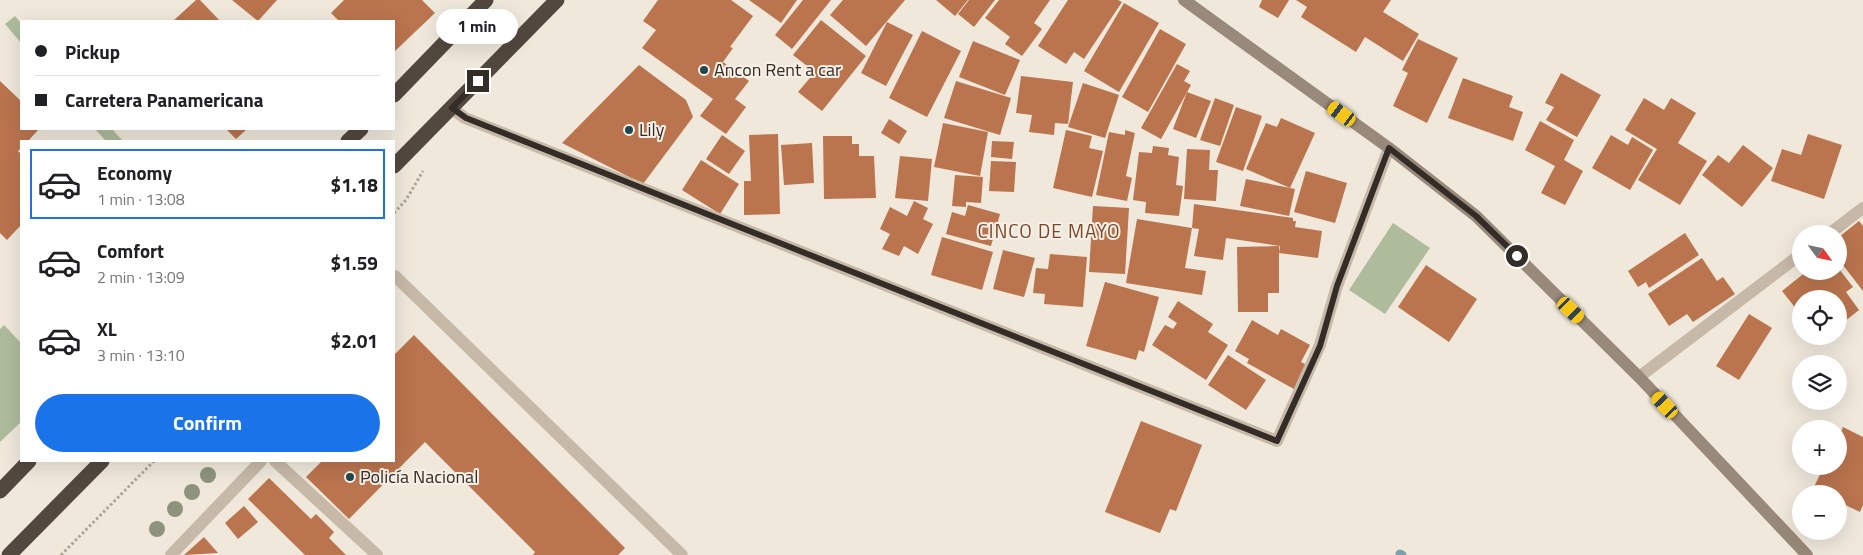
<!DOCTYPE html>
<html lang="en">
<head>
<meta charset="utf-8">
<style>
  :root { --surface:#fff; --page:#f2f2f2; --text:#202124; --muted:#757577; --line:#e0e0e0; --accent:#1a73e8 }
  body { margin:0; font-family:"Titillium Web",sans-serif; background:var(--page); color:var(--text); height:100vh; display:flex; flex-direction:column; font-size:19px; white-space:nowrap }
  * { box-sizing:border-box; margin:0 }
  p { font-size:16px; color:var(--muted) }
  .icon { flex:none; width:28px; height:28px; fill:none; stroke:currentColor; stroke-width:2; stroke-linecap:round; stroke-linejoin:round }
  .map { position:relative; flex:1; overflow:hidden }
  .side { position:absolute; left:20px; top:140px; width:375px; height:322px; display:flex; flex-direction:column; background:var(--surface); border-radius:0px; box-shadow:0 5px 20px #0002 }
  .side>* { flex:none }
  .banner { position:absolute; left:20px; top:20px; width:375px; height:110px; border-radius:0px; box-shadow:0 5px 20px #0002; display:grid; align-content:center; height:110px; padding:0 15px; background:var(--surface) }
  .needle { width:32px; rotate:123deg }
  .controls { position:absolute; left:1792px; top:225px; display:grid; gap:10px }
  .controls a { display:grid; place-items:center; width:55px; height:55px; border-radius:50%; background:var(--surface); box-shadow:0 5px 20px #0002; font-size:25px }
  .end { position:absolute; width:22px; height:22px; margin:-11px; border:6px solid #332c27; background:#fff; box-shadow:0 0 0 2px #fff }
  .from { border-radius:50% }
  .bubble { position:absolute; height:35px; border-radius:18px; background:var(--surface); box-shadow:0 5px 20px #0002; font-size:16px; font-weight:700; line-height:35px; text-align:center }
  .car { position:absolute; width:15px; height:30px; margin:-15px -8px; border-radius:6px; box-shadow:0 0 4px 1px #0007; background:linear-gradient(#f5c518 24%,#345 0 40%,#f5c518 0 76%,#345 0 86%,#f5c518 0) }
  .banner b { display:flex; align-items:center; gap:18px; height:48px; font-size:19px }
  .banner b+b { border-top:1px solid var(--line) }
  .banner i { width:12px; height:12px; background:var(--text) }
  ul { padding:9px 0 0; list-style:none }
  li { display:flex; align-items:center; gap:15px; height:70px; margin:0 10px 8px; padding:0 5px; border:2px solid transparent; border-radius:0px }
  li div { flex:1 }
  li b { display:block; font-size:19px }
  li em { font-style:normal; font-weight:700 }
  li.active { border-color:var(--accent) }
  li>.icon { width:45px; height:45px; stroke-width:1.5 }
  .primary-button { display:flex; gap:10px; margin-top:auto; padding:10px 15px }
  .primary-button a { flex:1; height:58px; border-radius:30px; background:var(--accent); color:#fff; font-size:20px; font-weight:700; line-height:58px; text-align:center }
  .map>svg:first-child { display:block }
</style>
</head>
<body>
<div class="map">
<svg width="1863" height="555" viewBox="0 0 1863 555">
  <rect width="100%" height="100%" fill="#efe8db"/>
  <g fill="#aebc9c">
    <path d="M 15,16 L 21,23 L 21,43 L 5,24 Z"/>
    <path d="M 95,129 L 112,129 L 123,141 L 106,141 Z"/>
    <path d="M 1393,223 L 1430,248 L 1385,314 L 1349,290 Z"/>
    <path d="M 4,325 L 21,343 L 21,422 L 0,442 L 0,329 Z"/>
  </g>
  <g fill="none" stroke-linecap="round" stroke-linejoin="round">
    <path stroke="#7da2a9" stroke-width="9" d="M 1400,554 L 1402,555"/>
  </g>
  <g fill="#ba744e">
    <path d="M 196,0 L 200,0 L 220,21 L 173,21 Z"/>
    <path d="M 232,0 L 277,0 L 258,21 Z"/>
    <path d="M 344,0 L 422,0 L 435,13 L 394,52 L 394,21 L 339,21 L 331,13 Z"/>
    <path d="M 658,0 L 731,0 L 753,16 L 730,47 L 733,48 L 723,62 L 749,81 L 735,99 L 746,107 L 726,134 L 700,116 L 713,99 L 642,48 L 656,30 L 643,21 Z"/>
    <path d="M 749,0 L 797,0 L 781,23 Z"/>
    <path d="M 803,0 L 831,0 L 792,49 L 775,35 Z"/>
    <path d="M 843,0 L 905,0 L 866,46 L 830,15 Z"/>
    <path d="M 936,0 L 968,0 L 955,16 Z"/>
    <path d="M 969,0 L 995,0 L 974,27 L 958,14 Z"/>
    <path d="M 999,0 L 1050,0 L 1034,23 L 1042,29 L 1022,56 L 1005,44 L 1010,37 L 985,18 Z"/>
    <path d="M 1068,0 L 1118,0 L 1122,2 L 1084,59 L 1074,52 L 1066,64 L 1038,46 Z"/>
    <path d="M 1262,0 L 1289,0 L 1278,18 L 1259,7 Z"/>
    <path d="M 1296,0 L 1391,0 L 1383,12 L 1419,34 L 1403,61 L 1365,37 L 1356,52 L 1301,17 L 1307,7 Z"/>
    <path d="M 1124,3 L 1159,23 L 1119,92 L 1084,71 Z"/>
    <path d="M 821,20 L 866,56 L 822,111 L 798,92 L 815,72 L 793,55 Z"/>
    <path d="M 887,22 L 913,35 L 886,86 L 861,73 Z"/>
    <path d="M 1160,29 L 1186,44 L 1148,112 L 1122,97 Z"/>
    <path d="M 922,31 L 961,51 L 927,117 L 889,98 Z"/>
    <path d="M 1418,39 L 1458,58 L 1427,123 L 1393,106 L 1408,73 L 1402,70 Z"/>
    <path d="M 973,41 L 1020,60 L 1005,95 L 959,77 Z"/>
    <path d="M 1177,64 L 1190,71 L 1184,81 L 1191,85 L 1161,139 L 1141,128 Z"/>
    <path d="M 639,65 L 686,100 L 693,117 L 643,184 L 562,143 Z"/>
    <path d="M 1561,73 L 1601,95 L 1577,137 L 1546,120 L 1554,107 L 1545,103 Z"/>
    <path d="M 1021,76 L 1073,82 L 1068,124 L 1055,123 L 1054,135 L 1029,132 L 1032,115 L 1016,113 Z"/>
    <path d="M 1463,78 L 1513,96 L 1509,107 L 1523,112 L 1513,141 L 1448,118 Z"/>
    <path d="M 0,81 L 21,101 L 21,129 L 39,129 L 28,141 L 21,141 L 21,148 L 18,151 L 21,154 L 21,225 L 7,240 L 0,233 Z"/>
    <path d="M 956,81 L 1011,98 L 1000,135 L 944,118 Z"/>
    <path d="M 1083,83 L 1119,95 L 1105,138 L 1068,127 Z"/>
    <path d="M 1187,92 L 1211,101 L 1196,138 L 1173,129 Z"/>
    <path d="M 1215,98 L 1234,105 L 1220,146 L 1200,140 Z"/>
    <path d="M 1644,98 L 1664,110 L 1671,98 L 1696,113 L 1678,143 L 1707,161 L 1680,205 L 1638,180 L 1657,149 L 1625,130 Z"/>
    <path d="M 1236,107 L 1262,116 L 1243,171 L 1216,162 Z"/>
    <path d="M 1281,118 L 1315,133 L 1290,188 L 1246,169 L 1266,123 L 1277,127 Z"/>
    <path d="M 889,119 L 907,131 L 899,144 L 881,133 Z"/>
    <path d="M 1540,121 L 1574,140 L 1564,160 L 1583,171 L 1565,205 L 1541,193 L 1555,166 L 1525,150 Z"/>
    <path d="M 943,123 L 988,132 L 980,176 L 934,167 Z"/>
    <path d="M 226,129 L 247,129 L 236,139 Z"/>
    <path d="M 1066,130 L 1092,136 L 1089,148 L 1103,151 L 1092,197 L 1053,188 Z"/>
    <path d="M 1125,130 L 1135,133 L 1126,176 L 1132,178 L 1127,201 L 1096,195 L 1109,132 L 1125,135 Z"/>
    <path d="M 778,134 L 780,214 L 744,215 L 744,181 L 751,181 L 749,135 Z"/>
    <path d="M 1808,134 L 1842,145 L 1824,199 L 1771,181 L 1782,149 L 1801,155 Z"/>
    <path d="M 722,135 L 745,151 L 729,174 L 706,159 Z"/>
    <path d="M 1611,135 L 1628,145 L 1632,137 L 1653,150 L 1630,190 L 1592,168 Z"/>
    <path d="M 823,136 L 852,136 L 852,144 L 859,144 L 859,156 L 874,156 L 876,198 L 824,199 Z"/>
    <path d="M 992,141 L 1014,142 L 1012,159 L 991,157 Z"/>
    <path d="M 812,143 L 814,183 L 784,185 L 781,145 Z"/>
    <path d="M 1743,145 L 1773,168 L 1742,207 L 1702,175 L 1718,155 L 1729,163 Z"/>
    <path d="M 1153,146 L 1169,148 L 1168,155 L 1179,157 L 1176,185 L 1183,186 L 1179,216 L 1145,213 L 1146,202 L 1133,200 L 1139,152 L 1152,153 Z"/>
    <path d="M 1187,149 L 1210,150 L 1209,170 L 1218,170 L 1216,201 L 1184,199 Z"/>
    <path d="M 900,156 L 932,159 L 928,201 L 895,198 Z"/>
    <path d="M 701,160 L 739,184 L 720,214 L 682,190 Z"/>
    <path d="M 991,161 L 1016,162 L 1014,192 L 989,191 Z"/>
    <path d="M 1306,171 L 1347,183 L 1335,223 L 1294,212 Z"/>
    <path d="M 955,175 L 983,177 L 981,203 L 966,202 L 966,207 L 952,206 Z"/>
    <path d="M 1246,179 L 1295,189 L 1289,216 L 1240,206 Z"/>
    <path d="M 914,201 L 928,208 L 923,219 L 933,224 L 918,254 L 904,246 L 899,256 L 882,249 L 890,234 L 880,229 L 890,207 L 907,216 Z"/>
    <path d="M 1194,204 L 1293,218 L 1293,221 L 1296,221 L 1295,227 L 1322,231 L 1318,258 L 1279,253 L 1280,246 L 1226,238 L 1223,260 L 1194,256 L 1199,229 L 1192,228 Z"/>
    <path d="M 968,205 L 1000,214 L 991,246 L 946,234 L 952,212 L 965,216 Z"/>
    <path d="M 1093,206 L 1129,208 L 1125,274 L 1089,272 Z"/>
    <path d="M 1137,219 L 1192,228 L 1185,268 L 1206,271 L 1202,295 L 1126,283 Z"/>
    <path d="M 1859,221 L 1863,226 L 1863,291 L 1839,260 L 1839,237 Z"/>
    <path d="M 1685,233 L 1699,255 L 1649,288 L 1646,282 L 1638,287 L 1628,271 Z"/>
    <path d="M 942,237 L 993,252 L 982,290 L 931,275 Z"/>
    <path d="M 1279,246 L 1279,293 L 1268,293 L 1268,312 L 1238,312 L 1237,247 Z"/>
    <path d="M 1003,250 L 1035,258 L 1024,297 L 993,289 Z"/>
    <path d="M 1050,254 L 1087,257 L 1083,307 L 1044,304 L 1045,294 L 1033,293 L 1036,268 L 1048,269 Z"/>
    <path d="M 1702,258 L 1717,281 L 1723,277 L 1735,294 L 1693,322 L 1687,314 L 1669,326 L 1648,294 Z"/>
    <path d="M 1426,265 L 1477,299 L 1449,342 L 1398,307 Z"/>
    <path d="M 1839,269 L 1853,287 L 1846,292 L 1859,310 L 1839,326 L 1839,299 L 1801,299 L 1801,315 L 1782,291 L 1807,271 L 1839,271 Z"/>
    <path d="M 1105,282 L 1159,297 L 1144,352 L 1139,350 L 1136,360 L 1086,346 Z"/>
    <path d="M 1178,301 L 1213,324 L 1208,332 L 1228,345 L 1206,380 L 1152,345 L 1165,325 L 1173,329 L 1177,323 L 1168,317 Z"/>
    <path d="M 1749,314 L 1772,328 L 1739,380 L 1716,366 Z"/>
    <path d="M 1252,320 L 1278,335 L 1281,329 L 1310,345 L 1301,362 L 1307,365 L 1294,389 L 1247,363 L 1249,359 L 1235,351 Z"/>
    <path d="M 414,335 L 625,548 L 618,555 L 533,555 L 535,552 L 425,442 L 349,519 L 306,477 L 322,461 L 394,461 L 394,355 Z"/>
    <path d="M 1228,355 L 1266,380 L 1246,410 L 1208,385 Z"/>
    <path d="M 1141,421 L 1202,445 L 1176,511 L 1170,509 L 1160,533 L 1105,512 Z"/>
    <path d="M 1843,427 L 1863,437 L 1863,505 L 1860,512 L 1839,502 L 1839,494 L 1823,494 L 1813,489 L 1824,466 L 1839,466 L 1839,437 Z"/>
    <path d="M 269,478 L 311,519 L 316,514 L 334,532 L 329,538 L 346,555 L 305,555 L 248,499 Z"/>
    <path d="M 244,506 L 258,522 L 238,539 L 225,523 Z"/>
    <path d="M 204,537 L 218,553 L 184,555 Z"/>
  </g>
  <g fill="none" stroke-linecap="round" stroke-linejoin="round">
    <g stroke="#b1a392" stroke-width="3" stroke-dasharray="2.5 2.5" stroke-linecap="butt">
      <path d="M 394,213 L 406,200 L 423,171"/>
      <path d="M 61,555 L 154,461"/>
    </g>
    <g stroke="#c6b9a8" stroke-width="12">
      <path d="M 395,276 L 682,555"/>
      <path d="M 275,461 L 377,555"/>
      <path d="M 171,555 L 261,461"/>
    </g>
    <g stroke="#c6b9a8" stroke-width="12">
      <path d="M 451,108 L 465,118 L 1277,441 L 1320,345 L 1337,286 L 1389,148"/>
      <path d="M 1829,234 L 1863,208"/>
      <path d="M 1639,377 L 1801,254"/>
    </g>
    <path stroke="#99897a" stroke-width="12" d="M 1184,0 L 1389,148 L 1476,216 L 1639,377 L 1807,555"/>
    <g stroke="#53483f" stroke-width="15">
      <path d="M 394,95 L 486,0"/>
      <path d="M 348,141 L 361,129"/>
      <path d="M 394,166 L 557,0"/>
      <path d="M 0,491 L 29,461"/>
      <path d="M 9,555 L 102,461"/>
    </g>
  </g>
  <g fill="#8e947c">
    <circle cx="208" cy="475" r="8"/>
    <circle cx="192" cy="492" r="8"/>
    <circle cx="175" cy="509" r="8"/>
    <circle cx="157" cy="529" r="8"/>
  </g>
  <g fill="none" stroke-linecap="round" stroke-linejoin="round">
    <path stroke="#332c27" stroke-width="6" d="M 478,81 L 452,108 L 466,118 L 1277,441 L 1320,346 L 1337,286 L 1389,148 L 1476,216 L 1517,256"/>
  </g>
  <g fill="#214850" stroke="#f7f1e7" stroke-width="2">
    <circle cx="704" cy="70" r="5"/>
    <circle cx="629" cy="130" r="5"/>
    <circle cx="350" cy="477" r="5"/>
  </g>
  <g text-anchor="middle" stroke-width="4" stroke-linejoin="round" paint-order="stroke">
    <g font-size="18" fill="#332c27" stroke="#f7f1e7" text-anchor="start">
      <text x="714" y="76">Ancon Rent a car</text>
      <text x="639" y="136">Lily</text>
      <text x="360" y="483">Policía Nacional</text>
    </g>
    <g font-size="19" letter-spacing="1" fill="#7a4528" stroke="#f7f1e7">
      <text x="1049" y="238">CINCO DE MAYO</text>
    </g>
  </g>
</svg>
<div class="controls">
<a><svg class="needle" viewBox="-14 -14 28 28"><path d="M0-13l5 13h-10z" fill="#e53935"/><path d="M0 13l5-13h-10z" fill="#757577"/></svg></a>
<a><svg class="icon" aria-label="locate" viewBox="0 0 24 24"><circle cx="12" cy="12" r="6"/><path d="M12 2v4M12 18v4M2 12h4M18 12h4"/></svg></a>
<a><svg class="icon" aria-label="layers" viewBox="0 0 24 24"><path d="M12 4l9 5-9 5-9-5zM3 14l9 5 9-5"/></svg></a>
<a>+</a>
<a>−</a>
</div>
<i class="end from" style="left:1517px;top:256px"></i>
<i class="end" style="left:478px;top:81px"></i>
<div class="bubble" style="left:436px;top:9px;width:82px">1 min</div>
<i class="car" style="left:1342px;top:114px;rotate:306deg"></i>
<i class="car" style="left:1571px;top:310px;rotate:134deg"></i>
<i class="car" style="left:1665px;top:405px;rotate:317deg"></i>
<div class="banner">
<b><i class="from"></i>Pickup</b>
<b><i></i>Carretera Panamericana</b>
</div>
<section class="side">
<ul>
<li class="active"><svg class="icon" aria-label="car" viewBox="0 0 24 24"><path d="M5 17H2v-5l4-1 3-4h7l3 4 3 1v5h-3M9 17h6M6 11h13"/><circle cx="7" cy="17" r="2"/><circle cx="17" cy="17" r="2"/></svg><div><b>Economy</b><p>1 min · 13:08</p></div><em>$1.18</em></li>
<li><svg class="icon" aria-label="car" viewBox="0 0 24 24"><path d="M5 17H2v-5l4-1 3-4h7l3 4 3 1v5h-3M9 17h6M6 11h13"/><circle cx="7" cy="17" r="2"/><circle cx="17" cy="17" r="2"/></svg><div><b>Comfort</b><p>2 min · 13:09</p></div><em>$1.59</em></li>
<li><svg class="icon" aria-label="car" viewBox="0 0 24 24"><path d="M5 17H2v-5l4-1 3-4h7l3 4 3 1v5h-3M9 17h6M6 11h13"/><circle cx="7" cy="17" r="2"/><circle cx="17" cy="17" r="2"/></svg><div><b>XL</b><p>3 min · 13:10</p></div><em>$2.01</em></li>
</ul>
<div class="primary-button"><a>Confirm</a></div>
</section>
</div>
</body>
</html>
